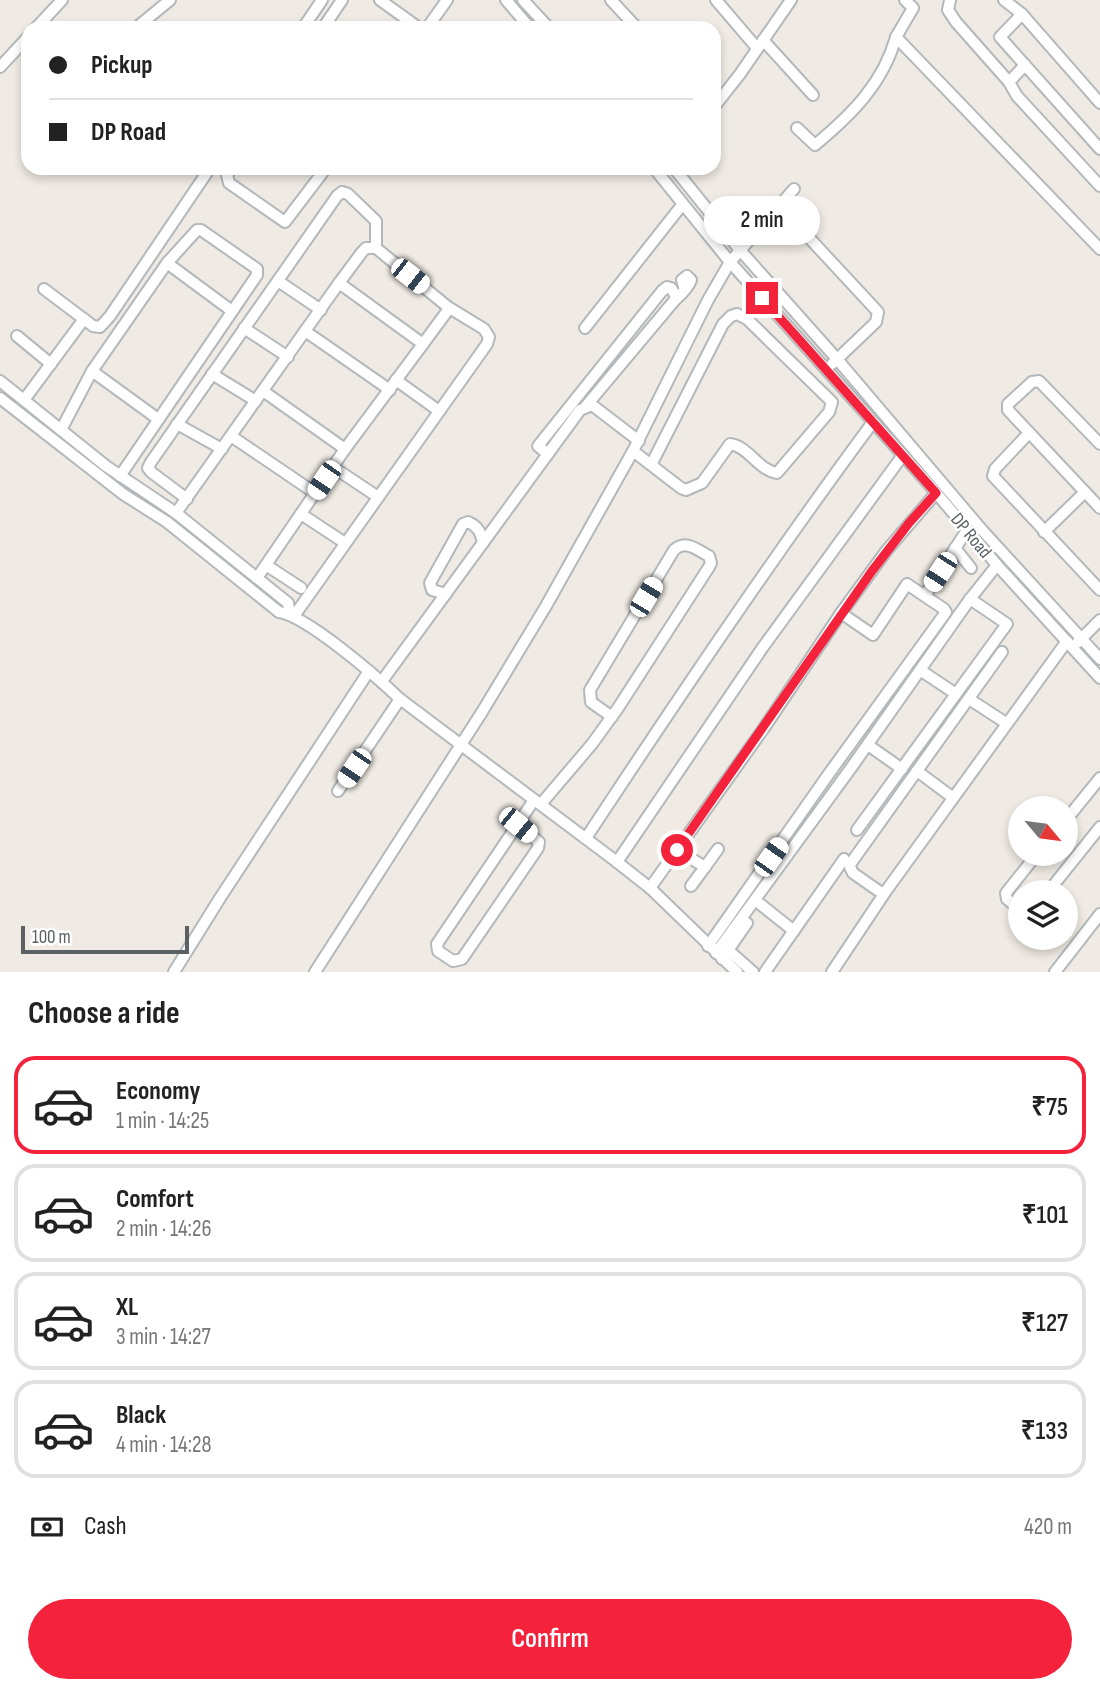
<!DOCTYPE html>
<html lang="en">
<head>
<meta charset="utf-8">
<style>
  :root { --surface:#fff; --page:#f6f6f6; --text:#222; --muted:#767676; --line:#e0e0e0; --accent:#f5223c }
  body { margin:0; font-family:"Sofia Sans Condensed",sans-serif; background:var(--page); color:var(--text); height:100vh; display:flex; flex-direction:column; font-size:26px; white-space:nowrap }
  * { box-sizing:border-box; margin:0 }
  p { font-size:23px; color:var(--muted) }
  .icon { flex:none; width:38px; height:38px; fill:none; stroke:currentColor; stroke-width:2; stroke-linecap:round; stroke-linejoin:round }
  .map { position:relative; height:972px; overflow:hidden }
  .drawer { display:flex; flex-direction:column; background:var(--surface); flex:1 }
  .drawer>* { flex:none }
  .top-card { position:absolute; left:21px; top:21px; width:700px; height:154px; border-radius:21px; box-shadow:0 4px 10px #0003; display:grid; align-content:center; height:154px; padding:0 28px; background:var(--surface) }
  .needle { width:46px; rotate:119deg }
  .tools { position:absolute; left:1008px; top:796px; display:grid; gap:14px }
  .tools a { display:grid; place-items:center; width:70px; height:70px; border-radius:50%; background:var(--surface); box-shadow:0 4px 10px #0003; font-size:35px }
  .scale { position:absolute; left:21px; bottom:18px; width:168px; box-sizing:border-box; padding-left:7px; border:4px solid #5b6165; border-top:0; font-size:19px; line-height:24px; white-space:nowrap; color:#5b6165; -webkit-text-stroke:5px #fff; paint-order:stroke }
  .end { position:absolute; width:32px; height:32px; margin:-16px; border:9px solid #f5223c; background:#fff; box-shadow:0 0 0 4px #fff }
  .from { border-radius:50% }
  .bubble { position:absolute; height:49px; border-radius:24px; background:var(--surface); box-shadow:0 4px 10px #0003; font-size:23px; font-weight:600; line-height:49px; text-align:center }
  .car { position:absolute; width:21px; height:42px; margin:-21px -10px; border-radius:9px; box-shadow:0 0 5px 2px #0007; background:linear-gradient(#fff 24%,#345 0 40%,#fff 0 76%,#345 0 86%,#fff 0) }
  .top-card b { display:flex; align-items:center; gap:24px; height:66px; font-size:26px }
  .top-card b+b { border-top:2px solid var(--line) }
  .top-card i { width:18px; height:18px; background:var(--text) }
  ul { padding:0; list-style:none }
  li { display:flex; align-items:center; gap:21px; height:98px; margin:0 14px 10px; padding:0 14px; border:4px solid var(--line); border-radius:21px }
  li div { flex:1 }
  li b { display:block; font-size:26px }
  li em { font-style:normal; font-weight:600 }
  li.active { border-color:var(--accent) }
  li>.icon { width:63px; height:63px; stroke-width:1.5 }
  h2 { padding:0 28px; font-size:32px; line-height:84px }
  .pay { display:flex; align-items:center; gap:18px; height:77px; padding:0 28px; font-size:26px }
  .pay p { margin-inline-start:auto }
  .button { display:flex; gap:14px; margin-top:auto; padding:14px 28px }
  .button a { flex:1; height:80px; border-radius:42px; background:var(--accent); color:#fff; font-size:28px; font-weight:600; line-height:80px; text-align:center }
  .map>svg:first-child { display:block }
</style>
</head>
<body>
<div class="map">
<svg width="1100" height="972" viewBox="0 0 1100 972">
  <rect width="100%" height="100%" fill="#efeae3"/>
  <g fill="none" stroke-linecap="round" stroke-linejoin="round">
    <defs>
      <g id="minor">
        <path d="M 380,0 L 419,28"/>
        <path d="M 506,0 L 530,28"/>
        <path d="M 523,0 L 549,28"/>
        <path d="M 611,0 L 637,28"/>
        <path d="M 716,0 L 757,48"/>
        <path d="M 905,0 L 913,8 L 896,37 L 1100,249"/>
        <path d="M 950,0 L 948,10 L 956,22 L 1009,82"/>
        <path d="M 1004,0 L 1022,14"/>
        <path d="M 36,28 L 62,0"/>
        <path d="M 136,28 L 170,0"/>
        <path d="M 303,28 L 322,0"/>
        <path d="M 323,28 L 342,0"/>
        <path d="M 427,28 L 447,0"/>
        <path d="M 763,40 L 813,95"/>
        <path d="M 1025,65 L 1009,82 L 1017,96 L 1100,186"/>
        <path d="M 0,67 L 28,37"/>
        <path d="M 1100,103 L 1022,14 L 1000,37 L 1100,149"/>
        <path d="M 714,107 L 740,74 L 791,0"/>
        <path d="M 797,128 L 815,145 C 851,115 883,84 896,37"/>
        <path d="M 232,168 L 227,175 L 229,183 L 285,222 L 326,168"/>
        <path d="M 654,168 L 730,262 L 927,482 L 997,565 L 1100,678"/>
        <path d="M 674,168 L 740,250 L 837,359 L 982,530 L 1100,659"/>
        <path d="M 800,228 L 878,312 L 876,322 L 832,364"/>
        <path d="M 167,263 L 232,311"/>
        <path d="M 278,281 L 321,310"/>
        <path d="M 339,283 L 362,252 L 366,248 L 376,248 L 448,307 L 448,310 L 423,344"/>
        <path d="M 44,289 L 93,326 L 100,327 L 110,316 L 210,168"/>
        <path d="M 674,301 C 680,295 688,289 691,280 L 687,276 L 682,280 L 685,290"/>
        <path d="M 244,328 L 288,357"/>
        <path d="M 585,328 L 682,205"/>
        <path d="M 305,331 L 390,390"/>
        <path d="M 17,336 L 51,364"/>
        <path d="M 92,371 L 158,419"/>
        <path d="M 212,374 L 256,401"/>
        <path d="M 396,380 L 439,411"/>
        <path d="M 0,381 L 106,466 L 176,513 L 288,603 L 290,614"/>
        <path d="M 263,391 L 345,449"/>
        <path d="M 0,398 L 123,494 L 167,522 L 279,612 C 307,616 377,677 400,699 L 617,862 L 650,888 L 737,972"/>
        <path d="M 24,400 L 84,319"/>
        <path d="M 177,424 L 222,449"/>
        <path d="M 61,430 L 92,371 L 167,263 L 197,230 L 201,230 L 257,269 L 257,275 L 120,476"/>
        <path d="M 1029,433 L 995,469 L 993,476 L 1100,590"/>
        <path d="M 231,436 L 315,493"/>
        <path d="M 1100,444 L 1039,381 L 1032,382 L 1008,404 L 1008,410 L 1100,508"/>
        <path d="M 633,451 L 681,488 L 686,490 L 702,483 L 730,444 C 748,446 758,470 777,473 L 829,412 L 832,402 L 747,319 L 737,314 L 731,316 L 723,324 L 651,465"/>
        <path d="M 548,454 L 538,446 L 662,291 L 667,287 L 671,288 L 676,296 L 674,301 L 586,406"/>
        <path d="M 333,467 L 378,497"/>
        <path d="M 187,499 L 151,472 L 148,468 L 151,462 L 337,196 L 342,192 L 348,194 L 376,221 L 376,248"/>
        <path d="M 176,513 L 339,283 L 423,344 L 345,449 L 257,578"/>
        <path d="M 301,514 L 345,543"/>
        <path d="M 1044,532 L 1085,492"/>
        <path d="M 955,548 L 971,568"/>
        <path d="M 266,565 L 301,588"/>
        <path d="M 446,594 L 432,590 L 430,583 L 463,524 L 468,522 C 478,526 481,533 483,543"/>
        <path d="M 925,595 L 967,530"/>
        <path d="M 841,613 L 887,550 L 936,493"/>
        <path d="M 294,616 L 487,344 L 489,337 L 484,329 L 448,307"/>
        <path d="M 1077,643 L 1100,620"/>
        <path d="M 920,670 L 956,694"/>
        <path d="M 382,681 L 580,410 L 592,405 L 639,441"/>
        <path d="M 969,699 L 1006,723"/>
        <path d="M 868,745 L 902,769"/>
        <path d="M 917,771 L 952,797"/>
        <path d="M 338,791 L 400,699"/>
        <path d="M 541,804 L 592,744 L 618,708 L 709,567 L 711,563 L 709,556 C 697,550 686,539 674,550 L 590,690 L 591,702 L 612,717"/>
        <path d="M 1066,820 L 1100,778"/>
        <path d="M 518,825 L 539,842 L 538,848 L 462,959 L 453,961 L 438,951 L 437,944 L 534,800"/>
        <path d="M 857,830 L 1007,624 L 970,599"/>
        <path d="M 586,838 C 679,697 773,557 873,422"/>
        <path d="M 677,850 L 705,867 L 718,849"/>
        <path d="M 617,862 L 763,647 L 903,455"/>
        <path d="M 691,886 L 705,867"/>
        <path d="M 650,888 L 764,728 L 841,613 L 873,635 L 907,584 L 944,609 L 946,612 L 828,775 L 708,946"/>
        <path d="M 1048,892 L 1100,827"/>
        <path d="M 883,894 L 853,873 L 850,867 L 851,863 L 1002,652"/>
        <path d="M 760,904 L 794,931"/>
        <path d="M 1020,910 L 1007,899 L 1006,893 L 1037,854"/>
        <path d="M 728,950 L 753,972"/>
        <path d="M 716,953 L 851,768 L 970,599 L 997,565"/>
        <path d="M 722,959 L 747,923"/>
        <path d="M 174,972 L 220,898 L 369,671"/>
        <path d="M 315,972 L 482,712 L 546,606 L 633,451 L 708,300 L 730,262 L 794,189"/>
        <path d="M 765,972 L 844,859"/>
        <path d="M 832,972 L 886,891 L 1067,641"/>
        <path d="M 1055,972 L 1100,914"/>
      </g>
    </defs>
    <use href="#minor" stroke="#b3b8bb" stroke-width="14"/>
    <use href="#minor" stroke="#fff" stroke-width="10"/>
  </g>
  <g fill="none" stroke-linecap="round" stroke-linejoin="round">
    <path stroke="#f5223c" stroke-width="9" d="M 677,850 L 872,571 L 909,523 L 936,493 L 762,298"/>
  </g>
  <g text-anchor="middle" stroke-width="5" stroke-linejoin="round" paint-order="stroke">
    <g font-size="19" fill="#5b6165" stroke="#fff">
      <text transform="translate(972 535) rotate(50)" y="7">DP Road</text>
    </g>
  </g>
</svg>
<div class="tools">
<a><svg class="needle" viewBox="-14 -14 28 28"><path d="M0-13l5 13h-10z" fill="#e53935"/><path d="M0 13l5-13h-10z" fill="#767676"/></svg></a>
<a><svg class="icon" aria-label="layers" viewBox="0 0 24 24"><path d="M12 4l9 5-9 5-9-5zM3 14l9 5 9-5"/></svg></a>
</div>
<div class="scale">100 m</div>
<i class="end from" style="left:677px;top:850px"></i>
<i class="end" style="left:762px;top:298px"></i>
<div class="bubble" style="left:704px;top:196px;width:116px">2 min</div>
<i class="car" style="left:410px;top:276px;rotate:128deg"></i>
<i class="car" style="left:324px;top:480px;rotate:214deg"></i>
<i class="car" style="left:940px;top:572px;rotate:213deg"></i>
<i class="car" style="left:646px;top:597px;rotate:31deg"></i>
<i class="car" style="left:354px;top:768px;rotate:214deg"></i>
<i class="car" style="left:518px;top:825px;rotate:129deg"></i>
<i class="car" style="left:771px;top:857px;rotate:35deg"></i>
<div class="top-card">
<b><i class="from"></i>Pickup</b>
<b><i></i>DP Road</b>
</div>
</div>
<section class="drawer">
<h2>Choose a ride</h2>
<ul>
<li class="active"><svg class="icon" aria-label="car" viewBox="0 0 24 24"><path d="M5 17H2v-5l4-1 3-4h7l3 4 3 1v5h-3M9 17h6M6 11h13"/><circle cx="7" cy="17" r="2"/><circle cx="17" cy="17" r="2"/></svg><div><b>Economy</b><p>1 min · 14:25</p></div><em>₹75</em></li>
<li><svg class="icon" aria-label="car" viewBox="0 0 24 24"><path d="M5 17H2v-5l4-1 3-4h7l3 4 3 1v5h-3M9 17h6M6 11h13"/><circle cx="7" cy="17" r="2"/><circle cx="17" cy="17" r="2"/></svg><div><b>Comfort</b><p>2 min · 14:26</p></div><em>₹101</em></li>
<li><svg class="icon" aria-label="car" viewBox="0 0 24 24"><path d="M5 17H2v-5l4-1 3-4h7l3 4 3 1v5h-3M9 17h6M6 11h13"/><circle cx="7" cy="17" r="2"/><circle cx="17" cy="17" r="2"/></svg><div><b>XL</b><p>3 min · 14:27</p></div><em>₹127</em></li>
<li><svg class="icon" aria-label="car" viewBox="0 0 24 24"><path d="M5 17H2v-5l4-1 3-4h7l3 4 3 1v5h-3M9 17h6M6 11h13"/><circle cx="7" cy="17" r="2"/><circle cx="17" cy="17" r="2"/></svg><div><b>Black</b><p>4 min · 14:28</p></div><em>₹133</em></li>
</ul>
<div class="pay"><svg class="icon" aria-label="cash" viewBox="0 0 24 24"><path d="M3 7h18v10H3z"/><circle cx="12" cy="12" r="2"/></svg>Cash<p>420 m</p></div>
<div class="button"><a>Confirm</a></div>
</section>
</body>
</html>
